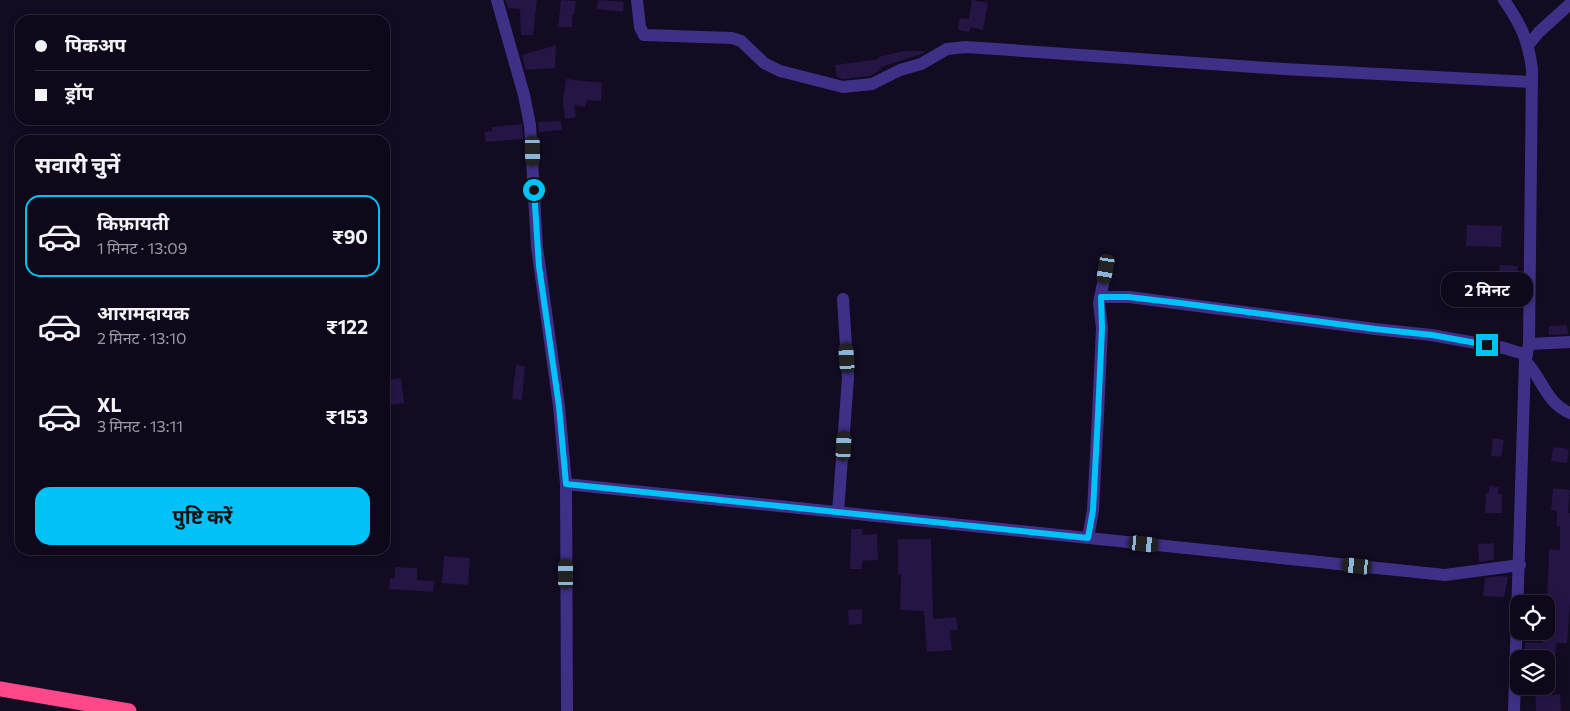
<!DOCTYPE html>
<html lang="hi">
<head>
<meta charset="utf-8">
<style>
  :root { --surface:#0e081a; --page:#171123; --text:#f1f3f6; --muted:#9b9aa2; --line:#2e2939; --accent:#00c2f7 }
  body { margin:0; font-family:Commissioner,"Noto Sans Devanagari",sans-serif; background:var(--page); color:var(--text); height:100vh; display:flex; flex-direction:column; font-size:19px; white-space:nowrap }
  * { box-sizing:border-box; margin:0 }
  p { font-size:16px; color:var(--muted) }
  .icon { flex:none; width:28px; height:28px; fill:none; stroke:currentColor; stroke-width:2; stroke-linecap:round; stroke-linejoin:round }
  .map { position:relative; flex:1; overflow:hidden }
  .panel { position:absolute; left:15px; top:135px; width:375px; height:420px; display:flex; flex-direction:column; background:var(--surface); border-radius:15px; box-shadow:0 2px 8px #0003,0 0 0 1px var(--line) }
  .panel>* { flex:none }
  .banner { position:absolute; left:15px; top:15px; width:375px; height:110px; border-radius:15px; box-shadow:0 2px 8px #0003,0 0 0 1px var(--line); display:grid; align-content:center; height:110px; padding:0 20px; background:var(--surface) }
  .controls { position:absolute; left:1510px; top:595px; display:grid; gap:10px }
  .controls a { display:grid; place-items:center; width:45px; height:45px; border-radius:10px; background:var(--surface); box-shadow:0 2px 8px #0003,0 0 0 1px var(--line); font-size:25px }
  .end { position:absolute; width:22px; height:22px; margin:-11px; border:6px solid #00c2f7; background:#111; box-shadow:0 0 0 2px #111 }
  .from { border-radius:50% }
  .bubble { position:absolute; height:35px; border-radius:15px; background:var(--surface); box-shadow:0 2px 8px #0003,0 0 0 1px var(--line); font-size:16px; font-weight:700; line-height:35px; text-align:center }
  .car { position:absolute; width:15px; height:30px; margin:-15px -8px; border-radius:6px; box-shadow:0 0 4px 1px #0007; background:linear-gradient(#222 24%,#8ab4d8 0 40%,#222 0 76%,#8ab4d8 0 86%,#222 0) }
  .banner b { display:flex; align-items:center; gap:18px; height:48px; font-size:19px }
  .banner b+b { border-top:1px solid var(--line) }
  .banner i { width:12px; height:12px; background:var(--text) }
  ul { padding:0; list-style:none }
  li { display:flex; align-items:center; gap:15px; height:82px; margin:0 10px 8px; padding:0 10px; border:2px solid transparent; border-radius:15px }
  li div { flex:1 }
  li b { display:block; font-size:19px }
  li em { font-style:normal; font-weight:700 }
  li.current { border-color:var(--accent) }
  li>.icon { width:45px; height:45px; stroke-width:1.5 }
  h2 { padding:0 20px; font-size:22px; line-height:60px }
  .button { display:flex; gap:10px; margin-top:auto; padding:10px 20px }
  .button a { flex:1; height:58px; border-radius:15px; background:var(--accent); color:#111; font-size:20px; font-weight:700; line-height:58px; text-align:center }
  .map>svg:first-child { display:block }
</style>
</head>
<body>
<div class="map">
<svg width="1570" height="711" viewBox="0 0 1570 711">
  <rect width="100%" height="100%" fill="#120b22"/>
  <g fill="#241545">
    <path d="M 505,0 L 537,0 L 533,35 L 521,35 L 520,9 L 508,8 Z"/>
    <path d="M 561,0 L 576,1 L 574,15 L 572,15 L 572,27 L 558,27 Z"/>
    <path d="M 598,0 L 624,2 L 623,12 L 597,9 Z"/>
    <path d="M 972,0 L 988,3 L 983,30 L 971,27 L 969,32 L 958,30 L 960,18 L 969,19 Z"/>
    <path d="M 556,45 L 555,68 L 526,70 L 522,55 Z"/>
    <path d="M 904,51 L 924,51 L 924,53 L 881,67 L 880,63 L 881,70 L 870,76 L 844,79 L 837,77 L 835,65 L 879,59 L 878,57 Z"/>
    <path d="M 566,79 L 602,83 L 601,101 L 587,100 L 585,107 L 574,105 L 576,117 L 565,119 L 563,102 Z"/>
    <path d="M 561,121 L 562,130 L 539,132 L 538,122 Z"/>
    <path d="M 522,124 L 523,139 L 486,142 L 484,132 L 492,131 L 492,127 Z"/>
    <path d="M 1467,225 L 1502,226 L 1501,247 L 1466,246 Z"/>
    <path d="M 1500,265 L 1518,266 L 1517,286 L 1515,286 L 1514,295 L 1505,294 L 1504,302 L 1480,300 L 1481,285 L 1498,286 Z"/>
    <path d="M 1567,325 L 1568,334 L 1549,335 L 1549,326 Z"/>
    <path d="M 516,365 L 525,366 L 522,400 L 512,399 Z"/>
    <path d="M 401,378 L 404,403 L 385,406 L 385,380 Z"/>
    <path d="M 1493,438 L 1504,440 L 1501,457 L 1491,456 Z"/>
    <path d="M 1553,447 L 1569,449 L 1567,463 L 1551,461 Z"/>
    <path d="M 1489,486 L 1499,487 L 1498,494 L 1502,494 L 1502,513 L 1485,513 L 1486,493 L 1489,493 Z"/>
    <path d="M 1553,488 L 1570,490 L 1568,513 L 1570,513 L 1570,603 L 1567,643 L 1556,643 L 1555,659 L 1524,659 L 1525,642 L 1542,643 L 1543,631 L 1546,631 L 1549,549 L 1560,550 L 1560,526 L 1557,526 L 1557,511 L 1551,510 Z"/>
    <path d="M 851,529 L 863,529 L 862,535 L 877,534 L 878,560 L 862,561 L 862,569 L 850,569 Z"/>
    <path d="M 898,539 L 931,539 L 933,619 L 956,617 L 958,630 L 950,630 L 952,650 L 927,652 L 924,611 L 900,610 L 901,574 L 898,574 Z"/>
    <path d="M 1494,543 L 1494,560 L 1479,562 L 1478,544 Z"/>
    <path d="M 444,556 L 470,558 L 468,585 L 442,583 Z"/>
    <path d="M 395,567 L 417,568 L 417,580 L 434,581 L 433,592 L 389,589 L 390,578 L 395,579 Z"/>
    <path d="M 1500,576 L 1508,577 L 1504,597 L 1483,596 L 1485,578 Z"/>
    <path d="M 862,609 L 862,624 L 849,625 L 848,610 Z"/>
    <path d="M 1535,686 L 1553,686 L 1552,695 L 1560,694 L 1561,711 L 1536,711 Z"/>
  </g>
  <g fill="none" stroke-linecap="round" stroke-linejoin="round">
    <g stroke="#3e3087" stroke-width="12">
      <path d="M 497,0 L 524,95 L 530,125 L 537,247 L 559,406 L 566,484 L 567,711"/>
      <path d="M 637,0 L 640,27 L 644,35 L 732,38 L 741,41 L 764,63 L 780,71 L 843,87 L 872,84 L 900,70 L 921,64 L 947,49 L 966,47 L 1284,69 L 1532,82"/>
      <path d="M 1504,0 C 1521,25 1528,39 1532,69 L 1529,344 L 1525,360 L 1514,711"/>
      <path d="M 1529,44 L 1539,32 L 1570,4"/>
      <path d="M 1101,297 L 1129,297 L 1375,329 L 1431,335 L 1504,348 L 1527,355"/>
      <path d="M 1529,344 L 1570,342"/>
      <path d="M 1525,360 C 1542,378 1546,403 1570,413"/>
      <path d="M 566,484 L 1445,575 L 1520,565"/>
      <path d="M 838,512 L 848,378 L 843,299"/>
      <path d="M 1088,538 L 1093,510 L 1098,415 L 1102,328 L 1099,303 L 1106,269"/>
    </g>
    <path stroke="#ff478a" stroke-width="15" d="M 0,689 L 129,711"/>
  </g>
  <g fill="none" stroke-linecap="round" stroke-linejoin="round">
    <path stroke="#00c2f7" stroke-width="6" d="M 534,190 L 539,266 L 559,406 L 566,484 L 1088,538 L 1093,510 L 1098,415 L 1102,328 L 1101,297 L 1128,297 L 1180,303 L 1375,329 L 1432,335 L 1487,345"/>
  </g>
</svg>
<div class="controls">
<a><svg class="icon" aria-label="locate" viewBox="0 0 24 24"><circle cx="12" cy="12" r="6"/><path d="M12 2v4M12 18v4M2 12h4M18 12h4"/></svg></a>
<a><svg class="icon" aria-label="layers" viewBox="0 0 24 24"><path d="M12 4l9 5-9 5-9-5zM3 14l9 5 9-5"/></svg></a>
</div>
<i class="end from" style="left:534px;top:190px"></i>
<i class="end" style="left:1487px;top:345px"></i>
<div class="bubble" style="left:1441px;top:272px;width:92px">2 मिनट</div>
<i class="car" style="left:533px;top:151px;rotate:179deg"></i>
<i class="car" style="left:1106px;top:269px;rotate:190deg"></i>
<i class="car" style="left:847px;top:358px;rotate:356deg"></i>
<i class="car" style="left:844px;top:446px;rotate:3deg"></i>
<i class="car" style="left:1144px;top:544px;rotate:96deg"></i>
<i class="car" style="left:1357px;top:566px;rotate:276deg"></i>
<i class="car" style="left:566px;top:574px;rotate:0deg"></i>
<div class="banner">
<b><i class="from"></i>पिकअप</b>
<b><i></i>ड्रॉप</b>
</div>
<section class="panel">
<h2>सवारी चुनें</h2>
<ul>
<li class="current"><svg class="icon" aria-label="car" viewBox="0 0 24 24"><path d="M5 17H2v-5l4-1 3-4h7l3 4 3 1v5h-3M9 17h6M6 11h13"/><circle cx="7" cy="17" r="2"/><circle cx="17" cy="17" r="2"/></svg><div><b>किफ़ायती</b><p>1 मिनट · 13:09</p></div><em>₹90</em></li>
<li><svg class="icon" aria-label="car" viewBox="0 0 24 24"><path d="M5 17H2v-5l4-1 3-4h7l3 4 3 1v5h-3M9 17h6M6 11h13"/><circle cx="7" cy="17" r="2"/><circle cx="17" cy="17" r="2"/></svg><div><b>आरामदायक</b><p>2 मिनट · 13:10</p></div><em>₹122</em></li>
<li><svg class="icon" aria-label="car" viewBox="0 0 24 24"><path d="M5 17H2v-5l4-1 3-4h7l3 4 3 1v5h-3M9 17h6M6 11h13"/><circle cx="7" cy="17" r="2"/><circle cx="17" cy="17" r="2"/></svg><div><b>XL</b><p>3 मिनट · 13:11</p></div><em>₹153</em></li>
</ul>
<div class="button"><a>पुष्टि करें</a></div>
</section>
</div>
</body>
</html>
